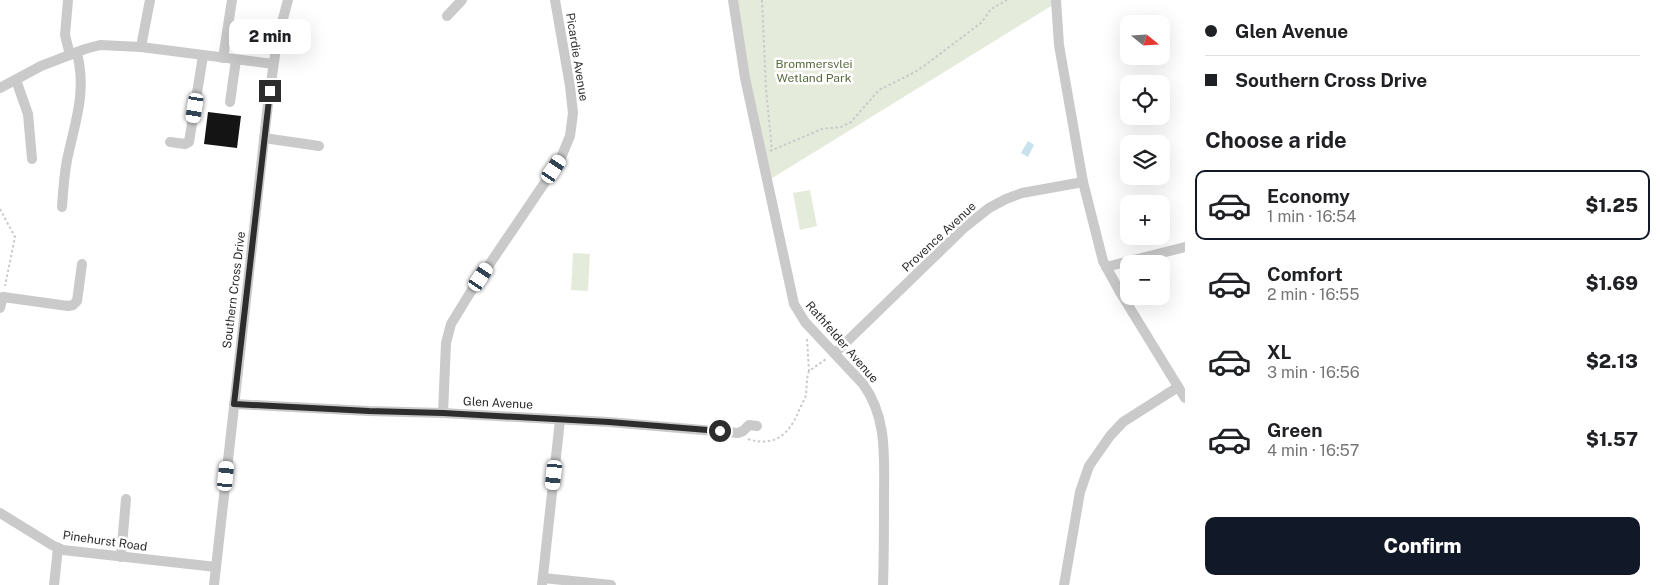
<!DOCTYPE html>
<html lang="en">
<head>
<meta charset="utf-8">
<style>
  :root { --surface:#fff; --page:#f2f2f2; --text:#202124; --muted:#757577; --line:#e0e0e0; --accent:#111827 }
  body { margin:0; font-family:"Public Sans",sans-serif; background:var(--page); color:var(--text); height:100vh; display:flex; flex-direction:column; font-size:19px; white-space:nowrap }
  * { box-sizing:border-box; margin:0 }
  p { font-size:16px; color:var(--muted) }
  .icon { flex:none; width:28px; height:28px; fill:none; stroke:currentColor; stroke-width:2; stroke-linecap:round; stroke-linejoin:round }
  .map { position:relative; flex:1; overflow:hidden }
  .panel { display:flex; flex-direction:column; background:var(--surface); width:475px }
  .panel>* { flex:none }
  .top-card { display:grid; align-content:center; height:110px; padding:0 20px; background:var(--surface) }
  .needle { width:32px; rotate:108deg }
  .tools { position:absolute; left:1120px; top:15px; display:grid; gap:10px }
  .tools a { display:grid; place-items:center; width:50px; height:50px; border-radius:10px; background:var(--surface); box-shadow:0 5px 20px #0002; font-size:25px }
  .end { position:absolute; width:22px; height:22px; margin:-11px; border:6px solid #2d2d2d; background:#fff; box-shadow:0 0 0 2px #fff }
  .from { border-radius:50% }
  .bubble { position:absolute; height:35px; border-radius:10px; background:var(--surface); box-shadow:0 5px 20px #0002; font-size:16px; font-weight:800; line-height:35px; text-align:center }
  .car { position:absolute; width:15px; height:30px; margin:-15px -8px; border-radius:6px; box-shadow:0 0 4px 1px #0007; background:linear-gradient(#fff 24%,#345 0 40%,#fff 0 76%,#345 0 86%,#fff 0) }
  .top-card b { display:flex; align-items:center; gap:18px; height:48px; font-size:19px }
  .top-card b+b { border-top:1px solid var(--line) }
  .top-card i { width:12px; height:12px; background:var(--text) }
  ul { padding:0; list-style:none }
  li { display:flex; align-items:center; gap:15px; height:70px; margin:0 10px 8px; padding:0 10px; border:2px solid transparent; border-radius:10px }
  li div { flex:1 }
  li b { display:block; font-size:19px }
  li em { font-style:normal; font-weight:800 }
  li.on { border-color:var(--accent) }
  li>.icon { width:45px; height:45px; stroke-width:1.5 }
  h2 { padding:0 20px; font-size:22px; line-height:60px }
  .primary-button { display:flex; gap:10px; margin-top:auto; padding:10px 20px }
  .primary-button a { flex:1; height:58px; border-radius:10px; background:var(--accent); color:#fff; font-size:20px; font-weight:800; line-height:58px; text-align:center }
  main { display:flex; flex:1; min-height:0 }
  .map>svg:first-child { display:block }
</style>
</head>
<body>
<main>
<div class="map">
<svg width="1185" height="585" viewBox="0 0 1185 585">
  <rect width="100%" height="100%" fill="#fff"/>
  <g fill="#e5ebda">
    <path d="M 733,0 L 1056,0 L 1056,3 L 774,177 L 766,180 Z"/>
    <path d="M 810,190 L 817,226 L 800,230 L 793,193 Z"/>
    <path d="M 573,253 L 590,254 L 588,291 L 571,290 Z"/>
  </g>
  <path fill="#c6e2ec" d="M 1028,141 L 1034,145 L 1028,157 L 1021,153 Z"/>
  <path fill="#141414" d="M 208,112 L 241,116 L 237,148 L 204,144 Z"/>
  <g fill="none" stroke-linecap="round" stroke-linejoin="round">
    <g stroke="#cacaca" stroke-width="2" stroke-dasharray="2.5 2.5" stroke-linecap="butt">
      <path d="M 762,0 L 766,89 L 772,150"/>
      <path d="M 770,151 L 822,129 L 841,127 L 851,122 L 879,90 L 915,72 L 928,63 L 982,22 L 991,9 L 1007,0"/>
      <path d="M 0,209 L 15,237 L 5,286"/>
      <path d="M 807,339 L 809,371"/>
      <path d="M 748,439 C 773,447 788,436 798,413 C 800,407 804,401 806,395 C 807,387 806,379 809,371 L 826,359"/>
    </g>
    <g stroke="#cacaca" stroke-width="10">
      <path d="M 68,0 L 65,35 L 70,55"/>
      <path d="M 733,0 L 745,78 L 794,304 L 805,322 L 863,384 C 888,418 884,459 884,500 C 884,528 884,557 883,585"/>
      <path d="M 1056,0 L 1059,45 L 1083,182 L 1103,261 L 1120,292 L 1185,398"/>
      <path d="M 447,16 L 462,0"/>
      <path d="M 141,47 L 150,0"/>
      <path d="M 223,58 L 232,0"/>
      <path d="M 16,80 L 28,114 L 32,159"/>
      <path d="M 0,88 L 41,66 L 85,49 L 100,45 L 141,47 L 273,64"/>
      <path d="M 230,102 L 236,60"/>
      <path d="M 264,138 L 319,146"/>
      <path d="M 170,142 L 185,144 L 189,142 L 203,56"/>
      <path d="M 62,207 C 63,191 64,176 67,160 C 75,122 87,92 77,53"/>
      <path d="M 1106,267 L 1185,247"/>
      <path d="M 0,308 L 3,297 L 68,306 L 73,305 L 77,301 L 82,264"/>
      <path d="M 835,353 L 965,227 L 989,208 L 1006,199 L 1022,193 L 1083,182"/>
      <path d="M 234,404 L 369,411 L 443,413 L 609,422 L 738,433 L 743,431 L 749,425 L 757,426"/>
      <path d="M 443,413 L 446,343 L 451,324 L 470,293 L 560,160 L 570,136 L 573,113 L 570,86 L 555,0"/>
      <path d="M 0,513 L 52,545 L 63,550 L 216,567"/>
      <path d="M 121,557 L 126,499"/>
      <path d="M 543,578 L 611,585"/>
      <path d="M 54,585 L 58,548"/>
      <path d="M 214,585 L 268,104 L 277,41 L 288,0"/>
      <path d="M 542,585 L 560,420"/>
      <path d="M 1064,585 L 1080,492 L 1089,466 L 1110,436 L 1123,422 L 1178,387"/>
    </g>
  </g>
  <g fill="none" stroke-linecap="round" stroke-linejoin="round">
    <path stroke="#2d2d2d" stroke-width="6" d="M 270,91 L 234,404 L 369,411 L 443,413 L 609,422 L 720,431"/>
  </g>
  <g text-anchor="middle" stroke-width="5" stroke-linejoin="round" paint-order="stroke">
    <g font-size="12" fill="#2d2d2d" stroke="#fff">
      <text transform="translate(577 57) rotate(81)" y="4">Picardie Avenue</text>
      <text transform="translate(939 237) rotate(-43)" y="4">Provence Avenue</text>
      <text transform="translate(234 290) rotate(-83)" y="4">Southern Cross Drive</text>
      <text transform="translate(842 342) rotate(49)" y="4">Rathfelder Avenue</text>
      <text transform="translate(498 403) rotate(3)" y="4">Glen Avenue</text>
      <text transform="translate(105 541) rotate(8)" y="4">Pinehurst Road</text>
    </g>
    <g font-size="12" fill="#56693a" stroke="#fff">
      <text x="814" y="68">Brommersvlei<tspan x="814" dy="14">Wetland Park</tspan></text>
    </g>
  </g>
</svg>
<div class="tools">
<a><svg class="needle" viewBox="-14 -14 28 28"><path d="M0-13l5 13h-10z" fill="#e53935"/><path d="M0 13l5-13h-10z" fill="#757577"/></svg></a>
<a><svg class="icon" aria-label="locate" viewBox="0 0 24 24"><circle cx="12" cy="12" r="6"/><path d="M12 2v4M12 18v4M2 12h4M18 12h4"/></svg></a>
<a><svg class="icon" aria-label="layers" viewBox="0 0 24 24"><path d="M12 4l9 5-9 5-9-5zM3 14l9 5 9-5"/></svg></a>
<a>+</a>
<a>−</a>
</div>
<i class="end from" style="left:720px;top:431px"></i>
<i class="end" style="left:270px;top:91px"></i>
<div class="bubble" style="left:229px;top:19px;width:82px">2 min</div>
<i class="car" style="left:195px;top:108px;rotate:189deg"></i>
<i class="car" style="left:554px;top:169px;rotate:34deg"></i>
<i class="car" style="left:481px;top:277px;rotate:34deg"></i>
<i class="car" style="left:554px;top:475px;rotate:186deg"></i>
<i class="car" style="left:226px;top:476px;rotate:6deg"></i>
</div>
<section class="panel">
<div class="top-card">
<b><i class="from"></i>Glen Avenue</b>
<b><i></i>Southern Cross Drive</b>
</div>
<h2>Choose a ride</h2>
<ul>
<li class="on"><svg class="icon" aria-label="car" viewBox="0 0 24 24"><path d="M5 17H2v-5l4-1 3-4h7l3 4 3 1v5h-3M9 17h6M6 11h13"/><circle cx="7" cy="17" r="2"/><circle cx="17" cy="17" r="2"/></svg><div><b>Economy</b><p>1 min · 16:54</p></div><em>$1.25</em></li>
<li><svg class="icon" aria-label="car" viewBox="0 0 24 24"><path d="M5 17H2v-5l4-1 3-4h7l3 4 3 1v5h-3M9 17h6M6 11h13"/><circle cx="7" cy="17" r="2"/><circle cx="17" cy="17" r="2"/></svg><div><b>Comfort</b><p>2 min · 16:55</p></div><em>$1.69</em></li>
<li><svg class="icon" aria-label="car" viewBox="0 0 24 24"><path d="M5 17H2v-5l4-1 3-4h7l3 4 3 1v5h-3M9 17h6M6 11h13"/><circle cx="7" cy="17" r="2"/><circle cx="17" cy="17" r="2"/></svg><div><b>XL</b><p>3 min · 16:56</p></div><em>$2.13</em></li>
<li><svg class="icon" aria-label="car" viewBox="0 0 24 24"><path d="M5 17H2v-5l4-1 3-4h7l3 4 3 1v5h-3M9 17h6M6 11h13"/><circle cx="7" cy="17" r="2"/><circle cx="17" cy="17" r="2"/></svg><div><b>Green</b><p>4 min · 16:57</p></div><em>$1.57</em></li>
</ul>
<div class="primary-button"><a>Confirm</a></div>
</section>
</main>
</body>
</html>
